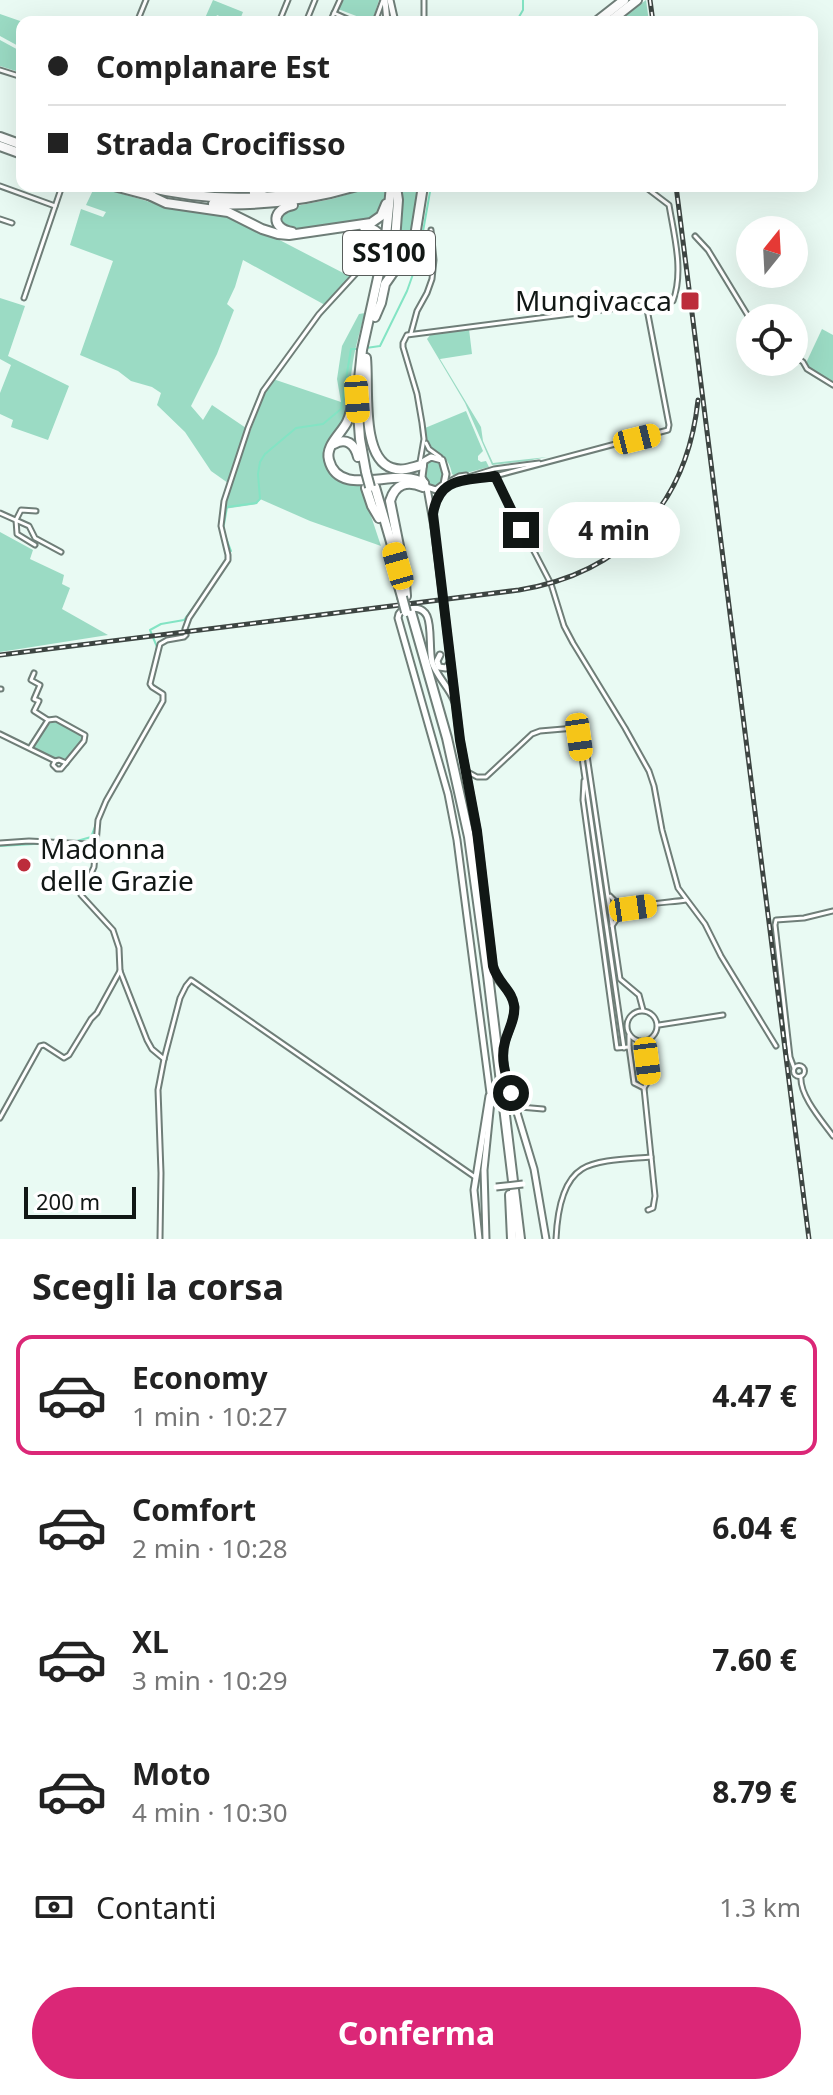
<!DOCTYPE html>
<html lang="it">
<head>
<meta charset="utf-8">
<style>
  :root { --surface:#fff; --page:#f2f2f2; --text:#222; --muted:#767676; --line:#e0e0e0; --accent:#db2777 }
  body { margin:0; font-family:"Noto Sans",sans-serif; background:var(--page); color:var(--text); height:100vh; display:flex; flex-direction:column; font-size:30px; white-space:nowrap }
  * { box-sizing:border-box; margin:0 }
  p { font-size:26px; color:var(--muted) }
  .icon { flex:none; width:44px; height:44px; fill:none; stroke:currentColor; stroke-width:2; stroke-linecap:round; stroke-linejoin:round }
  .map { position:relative; height:1239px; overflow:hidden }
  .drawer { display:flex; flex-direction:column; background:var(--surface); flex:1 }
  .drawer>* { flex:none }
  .banner { position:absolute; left:16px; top:16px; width:802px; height:176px; border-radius:16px; box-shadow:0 8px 32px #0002; display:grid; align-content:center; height:176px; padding:0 32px; background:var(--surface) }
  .needle { width:52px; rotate:18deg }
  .fabs { position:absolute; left:736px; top:216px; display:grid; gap:16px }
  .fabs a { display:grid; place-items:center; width:72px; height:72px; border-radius:50%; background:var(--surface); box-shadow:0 8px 32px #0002; font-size:40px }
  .scale { position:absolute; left:24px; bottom:20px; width:112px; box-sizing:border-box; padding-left:8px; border:4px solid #111715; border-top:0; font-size:22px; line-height:28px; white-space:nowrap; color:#111715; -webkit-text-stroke:6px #fff; paint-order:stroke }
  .end { position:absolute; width:36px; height:36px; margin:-18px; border:10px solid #111715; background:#fff; box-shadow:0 0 0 4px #fff }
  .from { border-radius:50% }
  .bubble { position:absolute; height:56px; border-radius:28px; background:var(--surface); box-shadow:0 8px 32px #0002; font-size:26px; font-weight:700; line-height:56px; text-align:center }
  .car { position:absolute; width:24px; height:48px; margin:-24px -12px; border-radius:10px; box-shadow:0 0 6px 2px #0007; background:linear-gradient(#f5c518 24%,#345 0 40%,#f5c518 0 76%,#345 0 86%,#f5c518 0) }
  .banner b { display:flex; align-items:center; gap:28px; height:76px; font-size:30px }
  .banner b+b { border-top:2px solid var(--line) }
  .banner i { width:20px; height:20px; background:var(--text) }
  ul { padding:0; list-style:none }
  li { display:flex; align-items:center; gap:24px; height:120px; margin:0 16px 12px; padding:0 16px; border:4px solid transparent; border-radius:16px }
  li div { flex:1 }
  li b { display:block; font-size:30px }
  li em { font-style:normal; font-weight:700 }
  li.on { border-color:var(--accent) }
  li>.icon { width:72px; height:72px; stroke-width:1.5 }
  h2 { padding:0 32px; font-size:36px; line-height:96px }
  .pay { display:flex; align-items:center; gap:20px; height:88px; padding:0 32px; font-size:30px }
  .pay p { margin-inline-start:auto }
  .action { display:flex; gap:16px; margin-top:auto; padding:16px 32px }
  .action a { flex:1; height:92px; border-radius:48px; background:var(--accent); color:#fff; font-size:32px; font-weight:700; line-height:92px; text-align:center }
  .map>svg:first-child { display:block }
</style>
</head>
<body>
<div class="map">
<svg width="833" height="1239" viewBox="0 0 833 1239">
  <rect width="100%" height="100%" fill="#e9faf3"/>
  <g fill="#9bdbc4">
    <path d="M 213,0 L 243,12 L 239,22 L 233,22 L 217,15 L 214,22 L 205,18 Z"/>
    <path d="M 342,0 L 379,0 L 372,22 L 338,9 Z"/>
    <path d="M 646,0 L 649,22 L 618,22 Z"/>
    <path d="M 0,14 L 23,22 L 22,48 L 0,36 Z"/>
    <path d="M 0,40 L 22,52 L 22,73 L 0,66 Z"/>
    <path d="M 95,186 L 150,202 L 233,216 L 351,277 L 325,305 L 243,260 L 235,287 L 227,304 L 234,310 L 217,354 L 191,406 L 203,420 L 212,405 L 246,428 L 228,483 L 211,471 L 185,432 L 157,405 L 161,393 L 152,387 L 131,381 L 118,371 L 80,355 L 113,261 L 70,245 L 81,209 L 103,217 L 106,212 L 86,205 Z"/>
    <path d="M 375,186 L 386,186 L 383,209 L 370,221 L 293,231 L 280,224 L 279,215 L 286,208 L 332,199 Z"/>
    <path d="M 401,186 L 416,186 L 417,191 L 412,239 L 405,245 L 396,237 Z"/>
    <path d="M 0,298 L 25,306 L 8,356 L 69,386 L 48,440 L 11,427 L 13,420 L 0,414 L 0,393 L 11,365 L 0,359 Z"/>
    <path d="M 365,313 C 360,332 354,350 352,369 C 349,386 350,402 345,418 C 341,432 324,442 325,457 C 326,473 344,486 360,483 L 381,546 L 310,521 L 260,499 L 257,504 L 224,509 L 229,487 L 268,385 L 273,379 L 341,402 L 337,379 L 342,346 L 359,314 Z"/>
    <path d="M 469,329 L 472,354 L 440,359 L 481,427 L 483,441 L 493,463 L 547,457 L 527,461 L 492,465 L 465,403 L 427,339 L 431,334 Z"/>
    <path d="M 822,329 L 833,335 L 833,385 L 809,371 L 806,363 Z"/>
    <path d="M 466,411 L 483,451 L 478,456 L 478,460 L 481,462 L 486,461 L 489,467 L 455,476 L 452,474 C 449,456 439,455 428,445 L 425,428 Z"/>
    <path d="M 430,459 L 438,461 C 446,470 445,481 436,488 L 429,485 C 424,477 422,466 430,459 Z"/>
    <path d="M 0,532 L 33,550 L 30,559 L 64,575 L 62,584 L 70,588 L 62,609 L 108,635 L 0,652 Z"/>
    <path d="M 56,719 L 82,734 L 82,741 L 66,760 L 58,757 L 54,759 L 32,747 L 49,722 Z"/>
  </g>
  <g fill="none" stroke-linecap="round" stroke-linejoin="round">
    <g stroke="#83e4c4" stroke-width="2">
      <path d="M 516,22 L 523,10 L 523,0"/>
      <path d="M 366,348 L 380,346 L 407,291 L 418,260 L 431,186"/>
      <path d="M 231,551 L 223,530 L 227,507 L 256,503 L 260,499 L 258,474 L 260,462 L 265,454 L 296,428 L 323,424 L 341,409 L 351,349 L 360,349"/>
      <path d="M 221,568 L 225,561"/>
      <path d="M 151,675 L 157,647 L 150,630 L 161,624 L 184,620 L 202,596"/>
      <path d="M 139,740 L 162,698 L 160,693"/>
      <path d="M 101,810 L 105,799 L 120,773"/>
      <path d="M 77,841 L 91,837 L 96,824"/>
      <path d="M 0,846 L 51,843"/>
    </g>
    <defs>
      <g id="street">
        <path d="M 424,0 L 424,17 L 427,22"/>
        <path d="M 334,13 L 354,22"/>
        <path d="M 137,22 L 146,0"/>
        <path d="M 279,22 L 288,0"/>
        <path d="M 306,22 L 315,0"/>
        <path d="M 330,22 L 340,0"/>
        <path d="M 375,22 L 383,0"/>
        <path d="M 0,70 L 22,77"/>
        <path d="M 20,130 L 22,114"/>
        <path d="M 0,186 L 55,206"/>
        <path d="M 0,219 L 12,223"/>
        <path d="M 695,236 L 708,250 L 750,319"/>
        <path d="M 24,298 L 62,186"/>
        <path d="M 411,333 L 417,311 L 427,293 L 432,279 L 434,260 L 431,230"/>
        <path d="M 794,356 L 803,362 L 807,369 L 833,385"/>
        <path d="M 426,443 L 429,449 L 440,457"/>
        <path d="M 420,462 L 424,439 L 422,423 L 417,394 L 403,347 L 403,343 L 407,335 L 673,301 C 684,271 674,235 669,205 L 644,186"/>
        <path d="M 495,476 L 551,584 L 564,626 L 573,643 L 625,728 L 649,771 L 654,786 L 662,830 L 678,888 L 705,924 L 721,956 L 776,1046"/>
        <path d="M 465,478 L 494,469 L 539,463"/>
        <path d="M 459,480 L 495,476 L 668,430 L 669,425 L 646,304"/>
        <path d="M 444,484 L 459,476 L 466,475"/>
        <path d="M 433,510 C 436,496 444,486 458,481"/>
        <path d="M 0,513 L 29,526 L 35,538 L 61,552"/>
        <path d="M 35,545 L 17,534 L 16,520 L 21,510 L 36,511"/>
        <path d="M 185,629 L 189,618 L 228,560 L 228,555 L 221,526 L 224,501 L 248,428 L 263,391 L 319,314 L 363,266 L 378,264"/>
        <path d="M 34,673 L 31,680 L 40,685 L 34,699 L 39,701 L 34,711 L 48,720"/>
        <path d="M 0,689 L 1,689"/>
        <path d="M 573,730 L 579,737 L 624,1048"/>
        <path d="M 0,734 L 55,761 L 53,765 L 57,769 L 61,769 L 66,763"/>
        <path d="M 30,748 L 48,720 L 56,719 L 85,735 L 84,741 L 66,763 L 59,760 L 55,761"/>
        <path d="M 466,771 L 477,777 L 486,777 L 532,734 L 540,731 L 575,728 L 584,735 L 620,979 L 639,995 L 643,1010"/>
        <path d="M 584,781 L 583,800 L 617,1048 L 629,1047"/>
        <path d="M 0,843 L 29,841 L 88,844"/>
        <path d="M 610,896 L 617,903 L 630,907"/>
        <path d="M 612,926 C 626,901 660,904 686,900"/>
        <circle cx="642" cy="1026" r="15"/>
        <path d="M 659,1025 L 723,1015"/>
        <path d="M 629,1035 L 629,1047 L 634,1083 L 644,1088"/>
        <path d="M 644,1041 L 649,1080 L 644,1088 L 655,1196 L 653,1208 L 648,1210"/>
        <path d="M 164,1059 L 152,1049 L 147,1040 L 120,971 L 119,948 L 113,930 L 81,895 L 94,867 L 98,820 L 106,801 L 163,701 L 163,694 L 152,687 L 150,684 L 160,644 L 167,640 L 184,637 L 186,635"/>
        <circle cx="799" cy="1071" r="5.5"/>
        <path d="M 794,1068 L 790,1057 L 775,925 L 776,920 L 804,918 L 833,911"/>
        <path d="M 801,1076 C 799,1095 822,1121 833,1136"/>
        <path d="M 518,1109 L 520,1107 L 543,1109"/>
        <path d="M 0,1118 L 40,1046 L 44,1045 L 64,1058 L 69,1055 L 91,1019 L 97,1013 L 120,971"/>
        <path d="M 160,1239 L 161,1173 L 158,1090 L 164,1059 L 180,998 L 186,986 L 191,980 L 475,1177"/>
        <path d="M 556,1239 C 557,1217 561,1182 582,1169 C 598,1159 631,1159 651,1157"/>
      </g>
      <g id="secondary">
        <path d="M 385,0 L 387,22"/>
        <path d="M 390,0 L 395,22"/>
        <path d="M 431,457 L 442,460 L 446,474 L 444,484 L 436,490 L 427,487 L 422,477 L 424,461 Z"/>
        <path d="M 427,488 L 434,527"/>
        <path d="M 445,615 L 460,740 L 477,831 L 493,966 L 496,977 L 511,995 L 515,1007 L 512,1022 L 504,1045 L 503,1058 L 506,1076 L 534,1169 L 546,1239"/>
        <path d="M 440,655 L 437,661 L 439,667 L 446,668 L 450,663"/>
        <path d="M 455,702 C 449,687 437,677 432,662 C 429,648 432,627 427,616 C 422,606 412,608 403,609 L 399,614 L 398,618 L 448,794 L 457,840 L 491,1101 L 484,1170 L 486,1239"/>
        <path d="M 479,1239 L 474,1190 L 489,1096"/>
      </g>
      <g id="highway">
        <path d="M 596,22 L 624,0"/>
        <path d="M 609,22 L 637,0"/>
        <path d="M 0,137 L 22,145"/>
        <path d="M 0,146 L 22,154"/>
        <path d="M 114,186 L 152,196"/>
        <path d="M 143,186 C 204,201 269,202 330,186"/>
        <path d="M 396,187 L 398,200 L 395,241 C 402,250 410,247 415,238"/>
        <path d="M 254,193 L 271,186"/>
        <path d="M 149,195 L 166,203 L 228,212 L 262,229 L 278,234 L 289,235 L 371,223 L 381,216 L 386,204"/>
        <path d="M 213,204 C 262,206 310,200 357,186"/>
        <path d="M 364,227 C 375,228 383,234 382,246"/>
        <path d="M 292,232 C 270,228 272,209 293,205"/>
        <path d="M 375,317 L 381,303 L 385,284 L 392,274 L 413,249 L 423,186"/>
        <path d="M 366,358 C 369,385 360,458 392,468 C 403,472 412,467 422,465"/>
        <path d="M 353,398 C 352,406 351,414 347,422 C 341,434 325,446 329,460 C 339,500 398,466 424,483"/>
        <path d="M 334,444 C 346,437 355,444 358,457"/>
        <path d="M 366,472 L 360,439 L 357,399 L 362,350 L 385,246 L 391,186"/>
        <path d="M 375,487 L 400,573"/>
        <path d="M 366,488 L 372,506 L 379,518"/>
        <path d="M 394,569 L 402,597"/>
        <path d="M 406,596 L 404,571 L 390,501 C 395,484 407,480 423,487"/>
        <path d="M 411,612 L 447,738 L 469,837 L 488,975 L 520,1239"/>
        <path d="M 510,1195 L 512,1239"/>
      </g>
    </defs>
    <use href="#street" stroke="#6f7e78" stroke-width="7"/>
    <use href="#secondary" stroke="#6f7e78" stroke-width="9"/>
    <use href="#highway" stroke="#6f7e78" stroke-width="12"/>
    <use href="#street" stroke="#fff" stroke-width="3"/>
    <use href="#secondary" stroke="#fff" stroke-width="5"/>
    <use href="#highway" stroke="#fff" stroke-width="8"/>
    <defs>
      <g id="rail">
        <path d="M 650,0 L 653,22"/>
        <path d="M 676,186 L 809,1239"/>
        <path d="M 0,655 L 519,590 C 623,573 687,505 698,400"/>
      </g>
    </defs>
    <use href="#rail" stroke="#3d4542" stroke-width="5"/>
    <use href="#rail" stroke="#fff" stroke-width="2" stroke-dasharray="6" stroke-linecap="butt"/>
    <defs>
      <g id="secondary-bridge">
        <path d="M 434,527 L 445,615"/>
        <path d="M 496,1187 L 523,1184"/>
      </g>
      <g id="highway-bridge">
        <path d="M 366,472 L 370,487"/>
        <path d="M 402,597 L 406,612"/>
      </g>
    </defs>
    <use href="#secondary-bridge" stroke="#6f7e78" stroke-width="9" stroke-linecap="butt"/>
    <use href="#highway-bridge" stroke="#6f7e78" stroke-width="12" stroke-linecap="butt"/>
    <use href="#secondary-bridge" stroke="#fff" stroke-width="5"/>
    <use href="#highway-bridge" stroke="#fff" stroke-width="8"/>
  </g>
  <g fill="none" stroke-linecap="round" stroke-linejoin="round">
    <path stroke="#111715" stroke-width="10" d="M 511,1093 C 506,1076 500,1059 505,1042 C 508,1030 516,1018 514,1005 C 512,990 497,982 493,966 L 477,831 L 460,740 L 433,514 C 439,476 465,481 495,476 L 521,530"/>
  </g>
  <g fill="#bc2c3b" stroke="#fff" stroke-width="3">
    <rect x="680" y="291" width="20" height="20" rx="4"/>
    <circle cx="24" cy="865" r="8"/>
  </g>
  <g text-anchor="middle" stroke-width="8" stroke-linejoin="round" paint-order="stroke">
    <rect fill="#fff" stroke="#585d5b" stroke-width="2" x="343" y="231" width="92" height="44" rx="6"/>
    <g font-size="26" font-weight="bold" fill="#111715">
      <text x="389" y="262">SS100</text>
    </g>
    <g font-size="28" fill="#111715" stroke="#fff" text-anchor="end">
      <text x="672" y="311">Mungivacca</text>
      <text x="40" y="859" text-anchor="start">Madonna<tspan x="40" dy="32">delle Grazie</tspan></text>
    </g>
  </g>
</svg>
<div class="fabs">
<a><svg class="needle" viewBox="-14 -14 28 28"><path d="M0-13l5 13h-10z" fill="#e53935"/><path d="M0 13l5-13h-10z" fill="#767676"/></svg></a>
<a><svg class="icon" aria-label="locate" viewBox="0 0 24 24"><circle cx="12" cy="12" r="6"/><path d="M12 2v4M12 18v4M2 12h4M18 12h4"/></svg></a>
</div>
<div class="scale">200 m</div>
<i class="end from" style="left:511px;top:1093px"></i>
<i class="end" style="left:521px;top:530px"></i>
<div class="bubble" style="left:548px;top:502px;width:132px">4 min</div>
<i class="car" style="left:357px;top:399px;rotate:176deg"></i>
<i class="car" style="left:637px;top:439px;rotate:76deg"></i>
<i class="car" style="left:398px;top:566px;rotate:344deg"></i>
<i class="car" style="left:579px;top:737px;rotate:172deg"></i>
<i class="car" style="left:633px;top:908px;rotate:82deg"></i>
<i class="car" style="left:647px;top:1061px;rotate:173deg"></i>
<div class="banner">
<b><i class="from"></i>Complanare Est</b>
<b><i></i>Strada Crocifisso</b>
</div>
</div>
<section class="drawer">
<h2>Scegli la corsa</h2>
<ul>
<li class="on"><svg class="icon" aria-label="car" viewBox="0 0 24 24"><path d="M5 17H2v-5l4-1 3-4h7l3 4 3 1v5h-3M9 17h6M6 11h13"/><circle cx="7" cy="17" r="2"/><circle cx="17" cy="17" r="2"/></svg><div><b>Economy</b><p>1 min · 10:27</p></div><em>4.47 €</em></li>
<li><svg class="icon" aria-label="car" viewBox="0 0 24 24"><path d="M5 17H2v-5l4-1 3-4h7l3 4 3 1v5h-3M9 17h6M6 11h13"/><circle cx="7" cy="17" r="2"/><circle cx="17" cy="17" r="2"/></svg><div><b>Comfort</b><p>2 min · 10:28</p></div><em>6.04 €</em></li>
<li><svg class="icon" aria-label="car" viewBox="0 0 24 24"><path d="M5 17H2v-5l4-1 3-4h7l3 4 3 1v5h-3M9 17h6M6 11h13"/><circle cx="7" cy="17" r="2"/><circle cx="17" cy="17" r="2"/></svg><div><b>XL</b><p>3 min · 10:29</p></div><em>7.60 €</em></li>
<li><svg class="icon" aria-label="car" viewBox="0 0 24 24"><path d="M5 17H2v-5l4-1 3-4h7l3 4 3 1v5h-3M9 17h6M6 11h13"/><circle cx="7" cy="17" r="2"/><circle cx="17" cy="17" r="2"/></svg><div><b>Moto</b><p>4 min · 10:30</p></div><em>8.79 €</em></li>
</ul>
<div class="pay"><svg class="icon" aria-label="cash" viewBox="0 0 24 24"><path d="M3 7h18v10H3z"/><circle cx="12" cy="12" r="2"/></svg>Contanti<p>1.3 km</p></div>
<div class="action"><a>Conferma</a></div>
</section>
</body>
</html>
